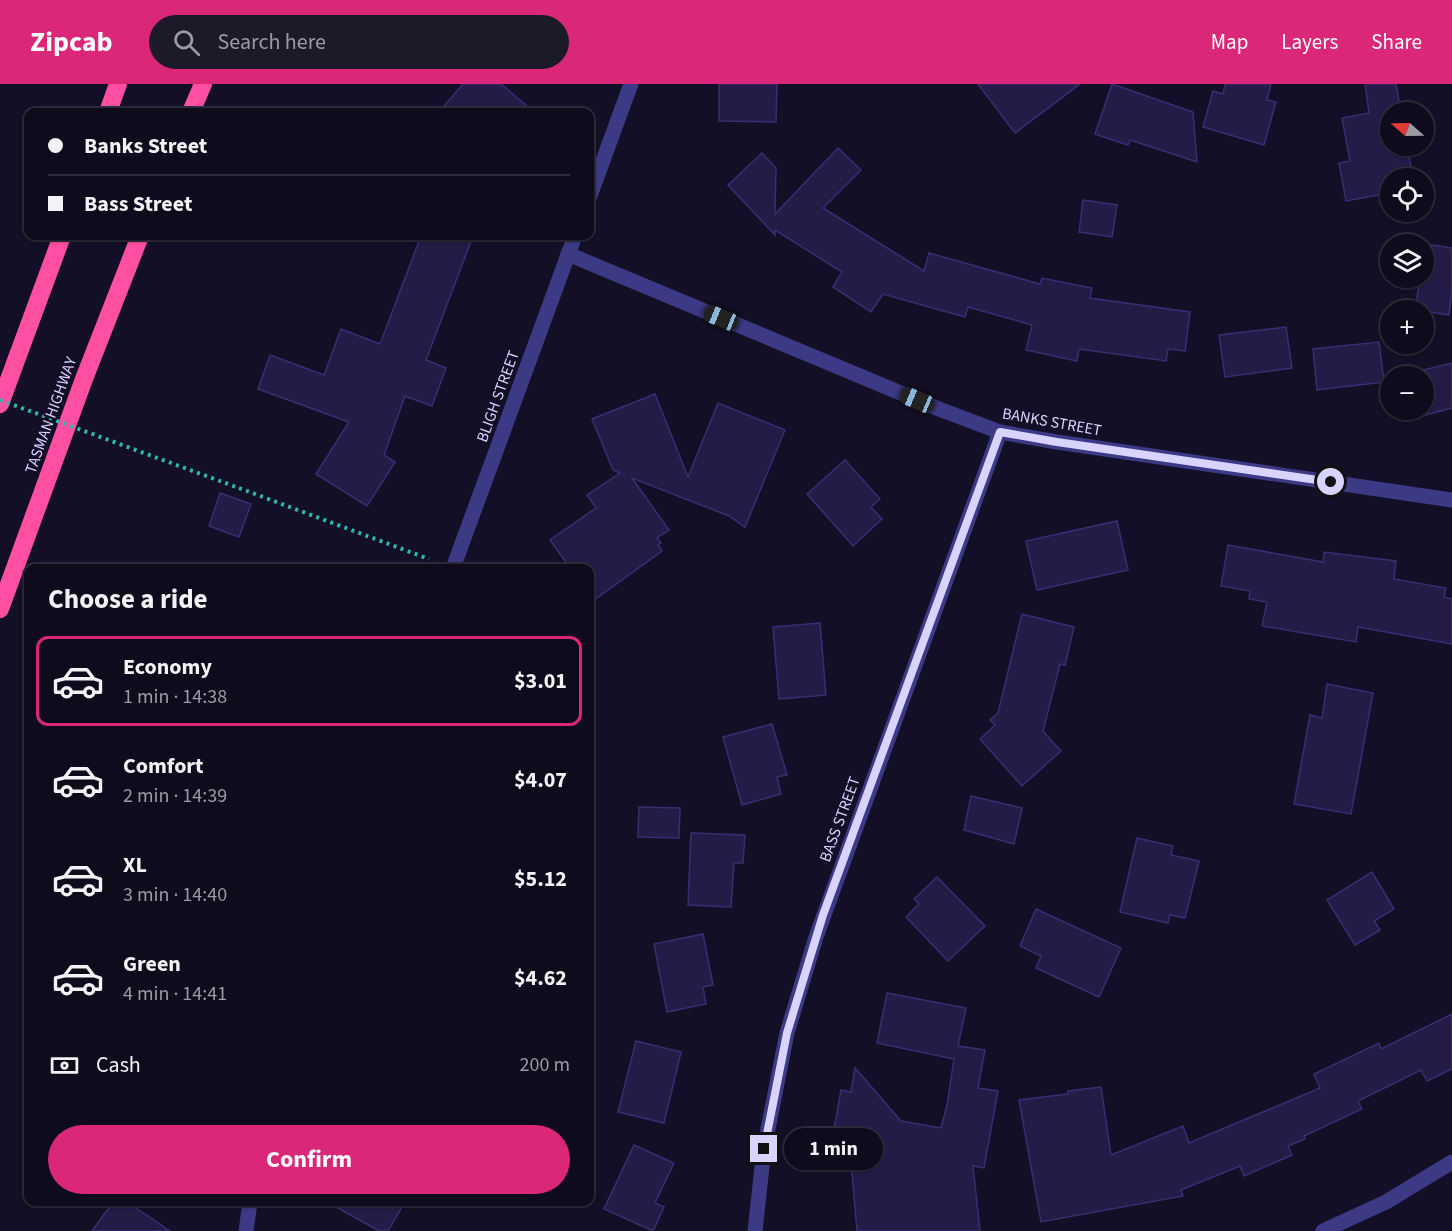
<!DOCTYPE html>
<html lang="en">
<head>
<meta charset="utf-8">
<style>
  :root { --surface:#0e0b1c; --page:#1c1929; --text:#f1f3f6; --muted:#9b9ba3; --line:#2e2b3b; --accent:#db2777 }
  body { margin:0; font-family:"Source Sans 3",sans-serif; background:var(--page); color:var(--text); height:100vh; display:flex; flex-direction:column; font-size:22px; white-space:nowrap }
  * { box-sizing:border-box; margin:0 }
  p { font-size:20px; color:var(--muted) }
  .icon { flex:none; width:33px; height:33px; fill:none; stroke:currentColor; stroke-width:2; stroke-linecap:round; stroke-linejoin:round }
  .map { position:relative; flex:1; overflow:hidden }
  .panel { position:absolute; left:24px; top:480px; width:570px; height:642px; display:flex; flex-direction:column; background:var(--surface); border-radius:12px; box-shadow:0 2px 4px #0004,0 0 0 2px var(--line) }
  .panel>* { flex:none }
  .hud { position:absolute; left:24px; top:24px; width:570px; height:132px; border-radius:12px; box-shadow:0 2px 4px #0004,0 0 0 2px var(--line); display:grid; align-content:center; height:132px; padding:0 24px; background:var(--surface) }
  .needle { width:39px; rotate:290deg }
  .buttons { position:absolute; left:1380px; top:18px; display:grid; gap:12px }
  .buttons a { display:grid; place-items:center; width:54px; height:54px; border-radius:50%; background:var(--surface); box-shadow:0 2px 4px #0004,0 0 0 2px var(--line); font-size:30px }
  .end { position:absolute; width:27px; height:27px; margin:-14px; border:8px solid #d9d4ff; background:#111; box-shadow:0 0 0 3px #111 }
  .from { border-radius:50% }
  .bubble { position:absolute; height:42px; border-radius:21px; background:var(--surface); box-shadow:0 2px 4px #0004,0 0 0 2px var(--line); font-size:20px; font-weight:700; line-height:42px; text-align:center }
  .car { position:absolute; width:18px; height:36px; margin:-18px -9px; border-radius:8px; box-shadow:0 0 4px 2px #0007; background:linear-gradient(#222 24%,#8ab4d8 0 40%,#222 0 76%,#8ab4d8 0 86%,#222 0) }
  .hud b { display:flex; align-items:center; gap:21px; height:57px; font-size:22px }
  .hud b+b { border-top:2px solid var(--line) }
  .hud i { width:15px; height:15px; background:var(--text) }
  ul { padding:0; list-style:none }
  li { display:flex; align-items:center; gap:18px; height:90px; margin:0 12px 9px; padding:0 12px; border:3px solid transparent; border-radius:12px }
  li div { flex:1 }
  li b { display:block; font-size:22px }
  li em { font-style:normal; font-weight:700 }
  li.active { border-color:var(--accent) }
  li>.icon { width:54px; height:54px; stroke-width:1.5 }
  h2 { padding:0 24px; font-size:27px; line-height:72px }
  .pay { display:flex; align-items:center; gap:15px; height:66px; padding:0 24px; font-size:22px }
  .pay p { margin-inline-start:auto }
  .cta { display:flex; gap:12px; margin-top:auto; padding:12px 24px }
  .cta a { flex:1; height:69px; border-radius:36px; background:var(--accent); color:#fff; font-size:24px; font-weight:700; line-height:69px; text-align:center }
  header { display:flex; align-items:center; gap:36px; box-sizing:border-box; height:84px; padding:0 30px; background:var(--accent); color:#fff }
  header strong { font-size:28px }
  nav { display:flex; gap:33px; margin-inline-start:auto; font-size:21px }
  .search { width:420px; height:54px; background:var(--page); display:flex; align-items:center; gap:15px; box-sizing:border-box; padding:0 21px; border-radius:33px; color:var(--muted); font-size:22px }
  .map>svg:first-child { display:block }
</style>
</head>
<body>
<header>
<strong>Zipcab</strong>
<div class="search"><svg class="icon" aria-label="search" viewBox="0 0 24 24"><circle cx="10" cy="10" r="6"/><path d="M15 15l6 6"/></svg>Search here</div>
<nav><a>Map</a><a>Layers</a><a>Share</a></nav>
</header>
<div class="map">
<svg width="1452" height="1147" viewBox="0 0 1452 1147">
  <rect width="100%" height="100%" fill="#130f26"/>
  <g fill="#241b47" stroke="#3b2d73" stroke-width="1.5">
    <path d="M 463,0 L 501,0 L 534,28 L 439,28 Z"/>
    <path d="M 719,0 L 777,0 L 776,38 L 719,37 Z"/>
    <path d="M 978,0 L 1080,0 L 1015,49 Z"/>
    <path d="M 1112,0 L 1193,28 L 1197,78 L 1130,56 L 1128,61 L 1095,50 Z"/>
    <path d="M 1225,0 L 1271,0 L 1267,16 L 1276,18 L 1264,61 L 1203,43 L 1213,7 L 1223,10 Z"/>
    <path d="M 1365,0 L 1396,0 L 1401,28 L 1390,28 L 1390,62 L 1407,62 L 1413,94 L 1390,94 L 1390,109 L 1346,117 L 1339,79 L 1350,77 L 1342,34 L 1369,29 Z"/>
    <path d="M 838,64 L 861,86 L 823,124 L 924,187 L 929,169 L 1040,200 L 1042,194 L 1092,204 L 1090,214 L 1190,228 L 1185,267 L 1168,265 L 1166,277 L 1079,265 L 1077,277 L 1026,266 L 1032,241 L 968,223 L 965,233 L 883,210 L 871,228 L 833,203 L 842,188 L 775,146 L 775,151 L 728,101 L 762,69 L 776,84 L 775,130 Z"/>
    <path d="M 1083,116 L 1117,121 L 1112,153 L 1079,148 Z"/>
    <path d="M 421,152 L 473,152 L 426,276 L 446,284 L 432,322 L 405,312 L 384,371 L 395,378 L 367,422 L 316,390 L 349,338 L 258,305 L 270,271 L 324,291 L 341,245 L 380,260 Z"/>
    <path d="M 1425,160 L 1452,164 L 1452,206 L 1449,231 L 1415,226 L 1420,194 L 1424,194 Z"/>
    <path d="M 1286,243 L 1292,284 L 1225,293 L 1219,251 Z"/>
    <path d="M 1379,258 L 1384,298 L 1317,306 L 1313,265 Z"/>
    <path d="M 1452,279 L 1452,324 L 1422,332 L 1420,326 L 1424,326 L 1424,292 L 1412,292 L 1411,289 Z"/>
    <path d="M 655,310 L 688,393 L 718,319 L 785,346 L 745,443 L 729,432 L 632,394 L 669,446 L 657,454 L 661,459 L 658,461 L 662,467 L 590,519 L 590,484 L 570,484 L 550,456 L 596,424 L 587,411 L 620,389 L 613,386 L 592,335 Z"/>
    <path d="M 845,376 L 880,415 L 871,423 L 882,435 L 853,462 L 807,410 Z"/>
    <path d="M 220,409 L 251,420 L 239,453 L 209,442 Z"/>
    <path d="M 1117,437 L 1128,486 L 1037,506 L 1026,457 Z"/>
    <path d="M 1228,461 L 1323,478 L 1324,468 L 1396,477 L 1394,495 L 1446,504 L 1444,513 L 1452,515 L 1452,560 L 1358,543 L 1356,558 L 1262,542 L 1267,518 L 1249,515 L 1250,507 L 1221,502 Z"/>
    <path d="M 1022,530 L 1074,543 L 1065,581 L 1060,580 L 1043,647 L 1061,667 L 1022,702 L 980,655 L 995,641 L 990,636 L 998,629 Z"/>
    <path d="M 820,539 L 826,611 L 779,615 L 773,543 Z"/>
    <path d="M 1327,600 L 1373,609 L 1351,730 L 1294,720 L 1310,631 L 1322,634 Z"/>
    <path d="M 772,640 L 787,691 L 777,693 L 781,710 L 742,721 L 723,653 Z"/>
    <path d="M 971,712 L 1022,724 L 1014,760 L 964,746 Z"/>
    <path d="M 639,723 L 680,724 L 679,754 L 638,753 Z"/>
    <path d="M 691,749 L 745,751 L 743,779 L 734,779 L 731,823 L 688,821 Z"/>
    <path d="M 1137,754 L 1173,762 L 1171,771 L 1199,777 L 1185,834 L 1170,831 L 1168,839 L 1120,828 Z"/>
    <path d="M 1372,788 L 1394,825 L 1374,837 L 1380,846 L 1355,861 L 1327,816 Z"/>
    <path d="M 937,793 L 985,842 L 948,877 L 906,833 L 919,820 L 914,815 Z"/>
    <path d="M 1036,825 L 1121,864 L 1099,913 L 1036,884 L 1041,872 L 1020,862 Z"/>
    <path d="M 703,850 L 713,901 L 703,903 L 706,920 L 667,928 L 654,860 Z"/>
    <path d="M 887,909 L 966,924 L 958,962 L 985,966 L 978,1004 L 998,1007 L 984,1084 L 973,1082 L 980,1147 L 857,1147 L 851,1078 L 829,1074 L 841,1006 L 851,1008 L 855,984 L 901,1037 L 941,1044 L 947,1021 L 954,975 L 877,959 Z"/>
    <path d="M 1452,930 L 1452,985 L 1427,997 L 1421,986 L 1358,1017 L 1362,1025 L 1304,1052 L 1305,1055 L 1288,1062 L 1292,1071 L 1244,1092 L 1240,1082 L 1181,1106 L 1183,1112 L 1041,1138 L 1019,1016 L 1068,1010 L 1068,1007 L 1101,1003 L 1111,1071 L 1183,1042 L 1189,1059 L 1320,1004 L 1314,990 L 1379,959 L 1381,965 Z"/>
    <path d="M 636,957 L 681,968 L 664,1039 L 618,1028 Z"/>
    <path d="M 634,1061 L 674,1079 L 655,1119 L 664,1123 L 653,1147 L 604,1125 Z"/>
    <path d="M 113,1118 L 127,1118 L 170,1147 L 92,1147 Z"/>
    <path d="M 327,1118 L 405,1118 L 388,1147 L 379,1147 Z"/>
  </g>
  <g fill="none" stroke-linecap="round" stroke-linejoin="round">
    <path stroke="#2fb8b0" stroke-width="4" stroke-dasharray="3 4.5" stroke-linecap="butt" d="M 239,404 L 429,475"/>
    <g stroke="#3d3a85" stroke-width="15">
      <path d="M 590,112 L 631,0"/>
      <path d="M 568,170 L 939,325 L 1000,348 L 1057,358 L 1452,416"/>
      <path d="M 453,484 L 575,152"/>
      <path d="M 246,1147 L 250,1118"/>
      <path d="M 755,1147 L 764,1065 L 787,949 L 816,853 L 1000,348"/>
      <path d="M 1323,1147 L 1386,1118 L 1452,1078"/>
    </g>
    <g stroke="#ff4fa3" stroke-width="18">
      <path d="M 108,28 L 118,0"/>
      <path d="M 191,28 L 203,0"/>
      <path d="M 0,320 L 62,152"/>
      <path d="M 0,525 L 84,295 L 140,152"/>
    </g>
    <path stroke="#2fb8b0" stroke-width="4" stroke-dasharray="3 4.5" stroke-linecap="butt" d="M 0,316 L 239,404"/>
  </g>
  <g fill="none" stroke-linecap="round" stroke-linejoin="round">
    <path stroke="#d9d4ff" stroke-width="8" d="M 764,1065 L 787,949 L 823,831 L 1000,348 L 1057,358 L 1331,398"/>
  </g>
  <g text-anchor="middle" stroke-width="4.5" stroke-linejoin="round" paint-order="stroke">
    <g font-size="16" fill="#d9d4ff" stroke="#130f26">
      <text transform="translate(497 312) rotate(-70)" y="6">BLIGH STREET</text>
      <text transform="translate(50 331) rotate(-70)" y="6">TASMAN HIGHWAY</text>
      <text transform="translate(1052 337) rotate(10)" y="6">BANKS STREET</text>
      <text transform="translate(839 735) rotate(-70)" y="6">BASS STREET</text>
    </g>
  </g>
</svg>
<div class="buttons">
<a><svg class="needle" viewBox="-14 -14 28 28"><path d="M0-13l5 13h-10z" fill="#e53935"/><path d="M0 13l5-13h-10z" fill="#9b9ba3"/></svg></a>
<a><svg class="icon" aria-label="locate" viewBox="0 0 24 24"><circle cx="12" cy="12" r="6"/><path d="M12 2v4M12 18v4M2 12h4M18 12h4"/></svg></a>
<a><svg class="icon" aria-label="layers" viewBox="0 0 24 24"><path d="M12 4l9 5-9 5-9-5zM3 14l9 5 9-5"/></svg></a>
<a>+</a>
<a>−</a>
</div>
<i class="end from" style="left:1331px;top:398px"></i>
<i class="end" style="left:764px;top:1065px"></i>
<div class="bubble" style="left:784px;top:1044px;width:99px">1 min</div>
<i class="car" style="left:721px;top:234px;rotate:292deg"></i>
<i class="car" style="left:917px;top:316px;rotate:293deg"></i>
<div class="hud">
<b><i class="from"></i>Banks Street</b>
<b><i></i>Bass Street</b>
</div>
<section class="panel">
<h2>Choose a ride</h2>
<ul>
<li class="active"><svg class="icon" aria-label="car" viewBox="0 0 24 24"><path d="M5 17H2v-5l4-1 3-4h7l3 4 3 1v5h-3M9 17h6M6 11h13"/><circle cx="7" cy="17" r="2"/><circle cx="17" cy="17" r="2"/></svg><div><b>Economy</b><p>1 min · 14:38</p></div><em>$3.01</em></li>
<li><svg class="icon" aria-label="car" viewBox="0 0 24 24"><path d="M5 17H2v-5l4-1 3-4h7l3 4 3 1v5h-3M9 17h6M6 11h13"/><circle cx="7" cy="17" r="2"/><circle cx="17" cy="17" r="2"/></svg><div><b>Comfort</b><p>2 min · 14:39</p></div><em>$4.07</em></li>
<li><svg class="icon" aria-label="car" viewBox="0 0 24 24"><path d="M5 17H2v-5l4-1 3-4h7l3 4 3 1v5h-3M9 17h6M6 11h13"/><circle cx="7" cy="17" r="2"/><circle cx="17" cy="17" r="2"/></svg><div><b>XL</b><p>3 min · 14:40</p></div><em>$5.12</em></li>
<li><svg class="icon" aria-label="car" viewBox="0 0 24 24"><path d="M5 17H2v-5l4-1 3-4h7l3 4 3 1v5h-3M9 17h6M6 11h13"/><circle cx="7" cy="17" r="2"/><circle cx="17" cy="17" r="2"/></svg><div><b>Green</b><p>4 min · 14:41</p></div><em>$4.62</em></li>
</ul>
<div class="pay"><svg class="icon" aria-label="cash" viewBox="0 0 24 24"><path d="M3 7h18v10H3z"/><circle cx="12" cy="12" r="2"/></svg>Cash<p>200 m</p></div>
<div class="cta"><a>Confirm</a></div>
</section>
</div>
</body>
</html>
